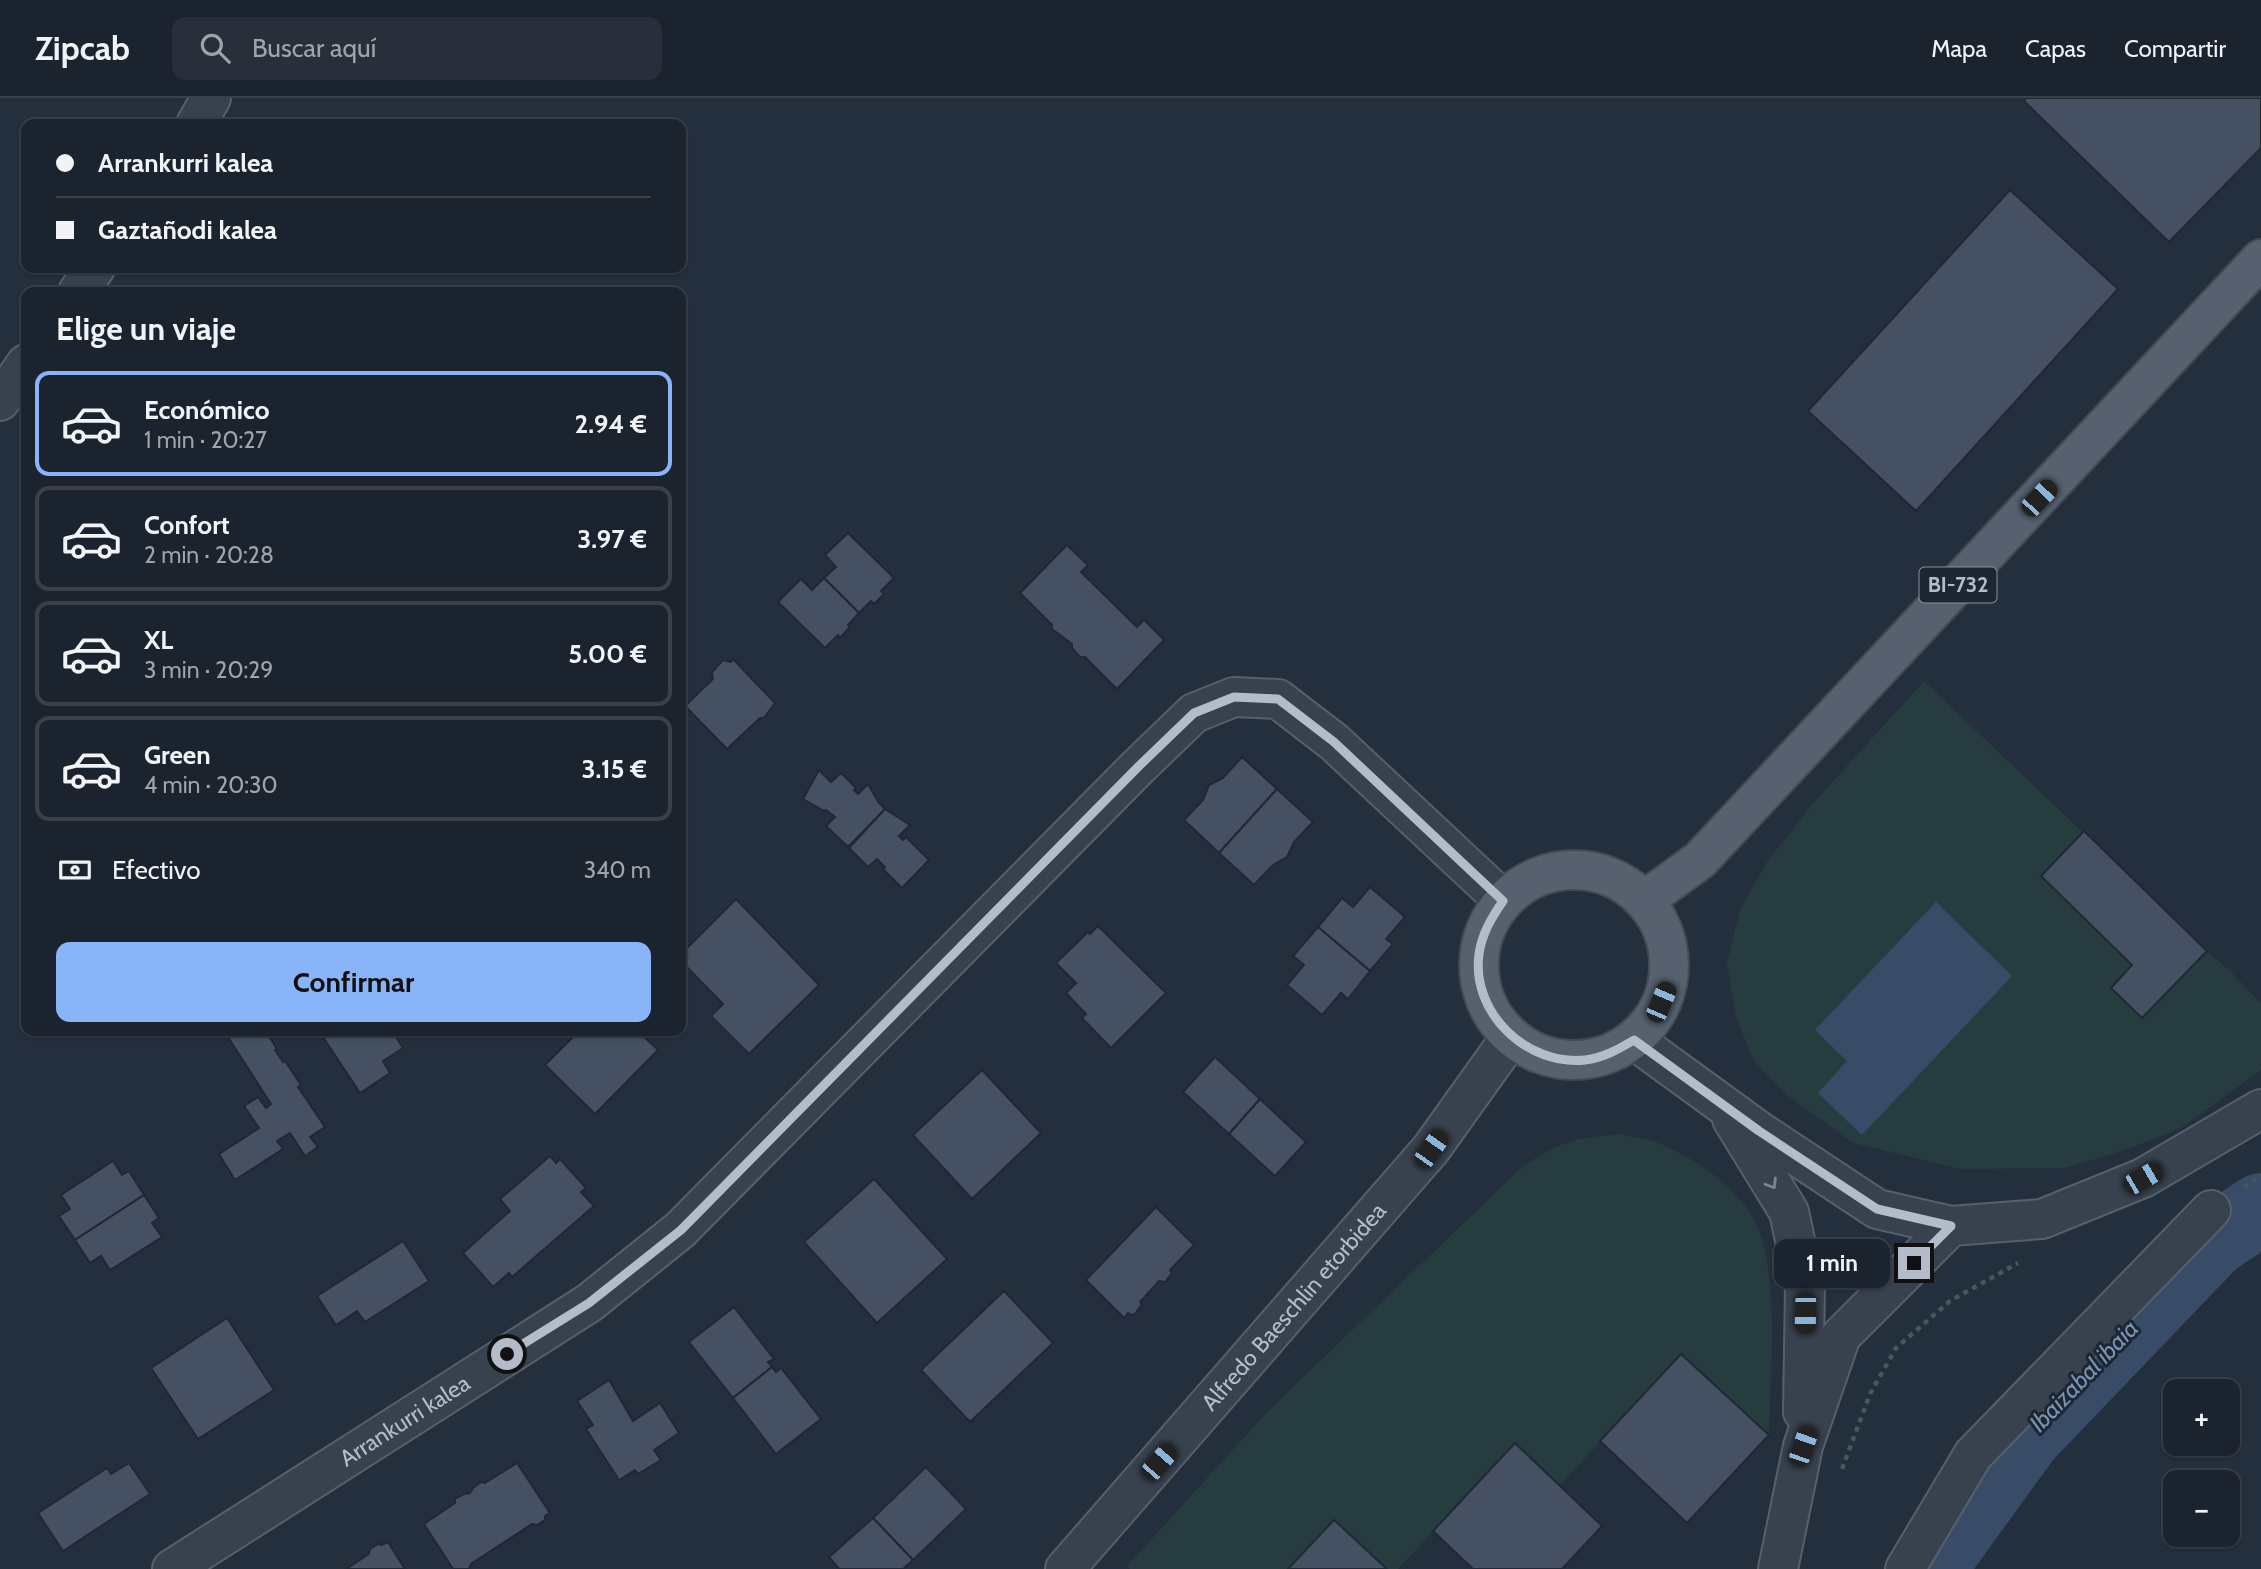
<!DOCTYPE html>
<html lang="es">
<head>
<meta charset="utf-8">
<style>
  :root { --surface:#1b232e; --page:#282f3a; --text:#f1f3f6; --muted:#a0a4aa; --line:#39404a; --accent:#8ab4f8 }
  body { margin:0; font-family:Cabin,sans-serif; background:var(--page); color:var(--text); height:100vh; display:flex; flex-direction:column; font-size:26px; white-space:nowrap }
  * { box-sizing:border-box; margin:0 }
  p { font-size:23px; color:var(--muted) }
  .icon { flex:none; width:38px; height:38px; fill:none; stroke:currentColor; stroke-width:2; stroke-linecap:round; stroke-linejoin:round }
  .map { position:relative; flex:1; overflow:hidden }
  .sheet { position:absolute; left:21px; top:189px; width:665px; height:749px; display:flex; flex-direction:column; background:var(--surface); border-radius:14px; box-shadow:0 2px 5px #0004,0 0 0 2px var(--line) }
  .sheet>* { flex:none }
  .hud { position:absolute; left:21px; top:21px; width:665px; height:154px; border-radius:14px; box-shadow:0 2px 5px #0004,0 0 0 2px var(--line); display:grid; align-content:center; height:154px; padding:0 35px; background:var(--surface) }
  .buttons { position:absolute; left:2163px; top:1281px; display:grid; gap:14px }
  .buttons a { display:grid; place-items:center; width:77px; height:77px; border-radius:14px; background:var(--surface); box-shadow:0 2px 5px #0004,0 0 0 2px var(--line); font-size:35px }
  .end { position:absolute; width:32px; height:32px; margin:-16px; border:9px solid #b4bcc9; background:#111; box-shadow:0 0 0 4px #111 }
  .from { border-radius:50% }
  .bubble { position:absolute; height:49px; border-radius:14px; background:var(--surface); box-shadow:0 2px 5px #0004,0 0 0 2px var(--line); font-size:23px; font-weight:800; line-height:49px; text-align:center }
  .car { position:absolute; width:21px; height:42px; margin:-21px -10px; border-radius:9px; box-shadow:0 0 5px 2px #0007; background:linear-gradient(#222 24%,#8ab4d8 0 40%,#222 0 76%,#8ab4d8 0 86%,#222 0) }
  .hud b { display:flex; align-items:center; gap:24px; height:66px; font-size:26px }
  .hud b+b { border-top:2px solid var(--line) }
  .hud i { width:18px; height:18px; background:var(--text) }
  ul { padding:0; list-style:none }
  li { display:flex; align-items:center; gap:21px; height:105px; margin:0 14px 10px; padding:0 21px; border:4px solid var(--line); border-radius:14px }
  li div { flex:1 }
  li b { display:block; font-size:26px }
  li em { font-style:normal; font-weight:800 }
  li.active { border-color:var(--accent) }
  li>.icon { width:63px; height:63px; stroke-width:1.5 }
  h2 { padding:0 35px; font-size:32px; line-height:84px }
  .pay { display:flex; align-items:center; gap:18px; height:77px; padding:0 35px; font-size:26px }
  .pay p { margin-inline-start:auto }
  .action { display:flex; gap:14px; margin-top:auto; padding:14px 35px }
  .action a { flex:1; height:80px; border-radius:14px; background:var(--accent); color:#111; font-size:28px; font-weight:800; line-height:80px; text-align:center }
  header { display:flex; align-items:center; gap:42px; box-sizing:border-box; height:98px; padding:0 35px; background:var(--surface); border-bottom:2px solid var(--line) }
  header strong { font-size:33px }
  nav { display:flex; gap:38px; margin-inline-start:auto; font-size:24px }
  .search { width:490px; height:63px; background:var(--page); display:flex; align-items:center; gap:18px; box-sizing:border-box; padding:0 24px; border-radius:14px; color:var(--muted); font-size:26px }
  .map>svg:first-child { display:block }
</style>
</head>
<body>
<header>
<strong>Zipcab</strong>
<div class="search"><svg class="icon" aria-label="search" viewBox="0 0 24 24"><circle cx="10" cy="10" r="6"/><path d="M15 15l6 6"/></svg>Buscar aquí</div>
<nav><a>Mapa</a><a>Capas</a><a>Compartir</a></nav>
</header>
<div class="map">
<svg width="2261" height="1471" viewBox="0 0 2261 1471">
  <rect width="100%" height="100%" fill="#242f3e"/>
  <g fill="#263c3f">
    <path d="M 1924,583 L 2207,853 L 2229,872 L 2261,905 L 2261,972 L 2181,1030 L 2125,1052 L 2065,1070 L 1960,1071 L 1853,1045 L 1787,997 L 1754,963 L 1736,919 L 1727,865 L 1740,812 L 1767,764 L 1810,709 Z"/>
    <path d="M 1622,1036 C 1635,1040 1651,1041 1663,1047 C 1702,1064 1749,1097 1762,1140 C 1778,1199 1770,1276 1769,1337 L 1681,1257 L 1560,1387 L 1515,1346 L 1398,1471 L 1387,1471 L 1334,1422 L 1288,1471 L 1130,1471 L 1127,1468 L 1270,1311 L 1519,1072 C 1555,1044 1578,1039 1622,1036 Z"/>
  </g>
  <path fill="#394c67" d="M 1936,804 L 2012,878 L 1862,1037 L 1818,995 L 1847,963 L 1815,932 Z"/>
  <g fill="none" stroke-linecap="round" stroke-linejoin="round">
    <path stroke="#394c67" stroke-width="72" d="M 1935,1471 L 1939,1458 L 2026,1338 L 2213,1143 L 2261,1111"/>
  </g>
  <g fill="#455162" stroke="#1f2835" stroke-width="2">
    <path d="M 2026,0 L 2261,0 L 2261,50 L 2169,144 L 2024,3 Z"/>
    <path d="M 2010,92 L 2118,191 L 1916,413 L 1808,313 Z"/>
    <path d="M 848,435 L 894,480 L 881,493 L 884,496 L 874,506 L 871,503 L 859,515 L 824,480 L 836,469 L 825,457 Z"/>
    <path d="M 1067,447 L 1088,467 L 1081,474 L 1137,529 L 1144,522 L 1164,542 L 1117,591 L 1085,559 L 1080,559 L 1072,550 L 1072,546 L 1052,531 L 1052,527 L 1020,495 Z"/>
    <path d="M 824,480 L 859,515 L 848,527 L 850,529 L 840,540 L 838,537 L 825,550 L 778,504 L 801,481 L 812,492 Z"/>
    <path d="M 733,561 L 775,605 L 764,620 L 760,620 L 727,651 L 685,608 L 713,581 L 712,574 L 723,562 L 731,564 Z"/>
    <path d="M 1242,659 L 1277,691 L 1219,755 L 1184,722 L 1203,702 L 1209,687 L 1223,680 Z"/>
    <path d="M 819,672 L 831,684 L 841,675 L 856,690 L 854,692 L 858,696 L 868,686 L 879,705 L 885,711 L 850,747 L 847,748 L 826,728 L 835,719 L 826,712 L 824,713 L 803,701 Z"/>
    <path d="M 1277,691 L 1313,724 L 1294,744 L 1287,759 L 1273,767 L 1254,787 L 1219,755 Z"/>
    <path d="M 885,711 L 910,727 L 899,738 L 903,742 L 906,739 L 929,762 L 902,790 L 883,771 L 885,769 L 877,761 L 868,769 L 849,750 Z"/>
    <path d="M 2084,733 L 2207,853 L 2142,920 L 2111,890 L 2132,867 L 2041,778 Z"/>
    <path d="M 1370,789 L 1405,819 L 1386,841 L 1393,846 L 1370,873 L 1318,829 L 1342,800 L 1353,809 Z"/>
    <path d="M 736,801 L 819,887 L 749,956 L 711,918 L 723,906 L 681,863 L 681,856 Z"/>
    <path d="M 1098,828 L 1166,895 L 1111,950 L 1082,920 L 1086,916 L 1066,895 L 1076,885 L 1056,865 L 1088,834 L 1090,836 Z"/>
    <path d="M 1318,829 L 1370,873 L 1348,901 L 1341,895 L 1322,917 L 1287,887 L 1304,867 L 1293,858 Z"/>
    <path d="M 224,933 L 266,933 L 277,951 L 275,952 L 283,964 L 285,963 L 301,987 L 298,989 L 325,1029 L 310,1039 L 318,1049 L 305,1058 L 290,1035 L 277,1043 L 283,1051 L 235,1082 L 219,1056 L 259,1030 L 244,1008 L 258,999 L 266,1010 L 271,1006 Z"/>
    <path d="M 319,933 L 392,933 L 403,950 L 383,963 L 390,975 L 360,995 Z"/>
    <path d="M 579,933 L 638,933 L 658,952 L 595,1016 L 545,967 Z"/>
    <path d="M 1215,959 L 1260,1001 L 1229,1036 L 1183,994 Z"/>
    <path d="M 982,972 L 1041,1035 L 972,1101 L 913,1037 Z"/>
    <path d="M 1260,1001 L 1306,1044 L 1275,1078 L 1229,1036 Z"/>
    <path d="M 550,1058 L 556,1065 L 560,1061 L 586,1090 L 581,1094 L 594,1108 L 512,1179 L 509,1175 L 493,1189 L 463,1155 L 510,1113 L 500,1101 Z"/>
    <path d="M 113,1063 L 122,1077 L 129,1073 L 144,1097 L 75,1142 L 59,1118 L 70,1111 L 61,1097 Z"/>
    <path d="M 874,1081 L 947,1161 L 877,1225 L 804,1144 Z"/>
    <path d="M 144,1097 L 159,1120 L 152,1125 L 162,1139 L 110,1172 L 101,1158 L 90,1165 L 75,1142 Z"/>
    <path d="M 1156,1109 L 1194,1147 L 1170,1172 L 1172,1175 L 1165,1184 L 1159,1183 L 1140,1204 L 1142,1206 L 1135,1216 L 1131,1217 L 1128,1215 L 1124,1220 L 1086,1182 Z"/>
    <path d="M 403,1143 L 429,1183 L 365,1224 L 357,1213 L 336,1227 L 317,1198 Z"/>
    <path d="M 1004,1193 L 1053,1245 L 970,1324 L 921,1272 Z"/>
    <path d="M 734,1209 L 774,1261 L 768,1264 L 772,1269 L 733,1300 L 689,1244 Z"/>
    <path d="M 227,1220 L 274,1292 L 198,1341 L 151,1270 Z"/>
    <path d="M 1681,1256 L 1769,1337 L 1687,1425 L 1600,1343 Z"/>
    <path d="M 772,1269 L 776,1274 L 781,1270 L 821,1321 L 776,1356 L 733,1300 Z"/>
    <path d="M 609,1282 L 633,1323 L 660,1305 L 679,1335 L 654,1352 L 661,1362 L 638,1376 L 635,1372 L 619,1382 L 586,1331 L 593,1327 L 577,1303 Z"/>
    <path d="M 1515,1345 L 1602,1428 L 1562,1471 L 1473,1471 L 1433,1433 Z"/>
    <path d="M 129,1365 L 150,1396 L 63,1453 L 38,1415 L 107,1370 L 111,1376 Z"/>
    <path d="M 517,1365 L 550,1415 L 545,1418 L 545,1422 L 537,1427 L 532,1426 L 471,1466 L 469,1471 L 453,1471 L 424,1426 L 455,1405 L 455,1401 L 464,1396 L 470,1395 L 473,1390 L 481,1384 L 485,1385 Z"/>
    <path d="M 926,1369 L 966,1411 L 913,1462 L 873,1420 Z"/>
    <path d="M 873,1420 L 913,1462 L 903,1471 L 839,1471 L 829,1459 Z"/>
    <path d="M 1334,1422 L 1387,1471 L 1288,1471 Z"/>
    <path d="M 388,1444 L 405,1471 L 346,1471 L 369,1456 L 370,1451 L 378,1446 L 382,1447 Z"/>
  </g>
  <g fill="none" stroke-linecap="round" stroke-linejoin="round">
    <defs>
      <g id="minor">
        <path d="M 196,26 L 211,0"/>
        <path d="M 78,194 L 95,170"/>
        <path d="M 0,303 L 26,266"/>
        <path d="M 1634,942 L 1759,1033 L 1877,1111 L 1951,1128 L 2042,1121 L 2143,1080 L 2261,1011"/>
        <path d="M 1732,1021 L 1789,1114 L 1805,1188 L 1803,1314"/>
        <path id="s1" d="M 172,1471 L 589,1205 L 680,1132 L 1139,668 L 1194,615 L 1234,599 L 1278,601 L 1334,644 L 1503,802"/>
        <path id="s2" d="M 1065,1471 L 1431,1051 L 1511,939"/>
        <path d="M 1778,1471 L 1803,1348 L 1841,1238 L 1951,1128"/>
        <path d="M 1905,1471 L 1973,1357 L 2211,1112"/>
      </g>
      <g id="major">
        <circle cx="1574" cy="867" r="95"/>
        <path d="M 1645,802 L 1700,762 L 2261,161"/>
      </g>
    </defs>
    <use href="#minor" stroke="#565f6c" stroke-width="42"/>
    <use href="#major" stroke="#414a57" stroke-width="42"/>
    <g stroke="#44595c" stroke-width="4.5" stroke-dasharray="5 5" stroke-linecap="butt">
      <path d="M 2244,1089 L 2261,1077"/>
      <path d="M 1842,1371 L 1870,1296 L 1896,1250 L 1950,1203 L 2018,1165"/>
    </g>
    <use href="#minor" stroke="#38414e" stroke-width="38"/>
    <use href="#major" stroke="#56606e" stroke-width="38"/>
  </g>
  <defs><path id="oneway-chevron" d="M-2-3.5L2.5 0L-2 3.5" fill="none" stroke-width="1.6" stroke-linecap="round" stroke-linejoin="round" transform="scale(1.75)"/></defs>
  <use stroke="#7c8592" href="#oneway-chevron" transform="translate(1772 1086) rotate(58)"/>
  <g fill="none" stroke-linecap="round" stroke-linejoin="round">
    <path stroke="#b4bcc9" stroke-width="9" d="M 507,1256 L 589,1205 L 681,1132 L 1139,668 L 1194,615 L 1234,599 L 1278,601 L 1334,644 L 1503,803 C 1492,819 1482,835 1479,856 C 1471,915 1527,968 1585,962 C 1603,960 1619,951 1634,942 L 1759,1033 L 1877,1111 L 1951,1128 L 1914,1165"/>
  </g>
  <g text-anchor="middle" stroke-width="6" stroke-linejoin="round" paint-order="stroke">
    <rect fill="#1d2633" stroke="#878f9c" stroke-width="2" x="1919.5" y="469.5" width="77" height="35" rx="5"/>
    <g font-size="21" font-weight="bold" fill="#b4bcc9">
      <text x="1958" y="494">BI-732</text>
    </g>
    <g font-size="23" fill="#b4bcc9" stroke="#1d2633">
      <text dy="8" stroke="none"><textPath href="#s2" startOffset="348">Alfredo Baeschlin etorbidea</textPath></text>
      <text dy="8" stroke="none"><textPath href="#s1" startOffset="276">Arrankurri kalea</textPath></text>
    </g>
    <g font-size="24" font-style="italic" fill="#7c92b1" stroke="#1d2633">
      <text transform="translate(2084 1278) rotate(-46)" y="8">Ibaizabal ibaia</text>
    </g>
  </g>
</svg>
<div class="buttons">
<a>+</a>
<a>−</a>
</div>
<i class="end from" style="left:507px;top:1256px"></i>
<i class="end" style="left:1914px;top:1165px"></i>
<div class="bubble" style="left:1774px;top:1141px;width:116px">1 min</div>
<i class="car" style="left:2039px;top:400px;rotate:43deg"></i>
<i class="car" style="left:1661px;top:904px;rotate:23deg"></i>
<i class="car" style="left:1431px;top:1051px;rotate:35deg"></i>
<i class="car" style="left:2143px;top:1080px;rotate:60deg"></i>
<i class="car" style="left:1805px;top:1215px;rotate:181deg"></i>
<i class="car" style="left:1803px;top:1348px;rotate:19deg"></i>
<i class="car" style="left:1159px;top:1364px;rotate:41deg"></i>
<div class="hud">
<b><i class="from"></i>Arrankurri kalea</b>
<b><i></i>Gaztañodi kalea</b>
</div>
<section class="sheet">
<h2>Elige un viaje</h2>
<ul>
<li class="active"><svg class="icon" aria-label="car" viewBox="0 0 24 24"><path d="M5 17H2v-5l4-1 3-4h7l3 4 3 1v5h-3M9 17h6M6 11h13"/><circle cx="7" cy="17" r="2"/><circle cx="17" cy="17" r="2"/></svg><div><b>Económico</b><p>1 min · 20:27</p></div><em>2.94 €</em></li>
<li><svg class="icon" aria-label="car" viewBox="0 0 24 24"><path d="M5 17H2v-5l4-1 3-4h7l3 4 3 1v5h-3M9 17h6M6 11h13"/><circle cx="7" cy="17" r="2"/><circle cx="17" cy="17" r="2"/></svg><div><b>Confort</b><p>2 min · 20:28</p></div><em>3.97 €</em></li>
<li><svg class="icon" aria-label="car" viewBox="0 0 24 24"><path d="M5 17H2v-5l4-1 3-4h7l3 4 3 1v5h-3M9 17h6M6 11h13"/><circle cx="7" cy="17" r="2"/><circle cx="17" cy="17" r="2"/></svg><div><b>XL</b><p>3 min · 20:29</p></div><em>5.00 €</em></li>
<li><svg class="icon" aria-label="car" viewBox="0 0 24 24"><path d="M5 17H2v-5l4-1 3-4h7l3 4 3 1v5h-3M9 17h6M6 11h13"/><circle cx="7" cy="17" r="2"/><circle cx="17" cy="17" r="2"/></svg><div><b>Green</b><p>4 min · 20:30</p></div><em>3.15 €</em></li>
</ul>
<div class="pay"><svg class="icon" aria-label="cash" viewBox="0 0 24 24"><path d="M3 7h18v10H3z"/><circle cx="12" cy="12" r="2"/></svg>Efectivo<p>340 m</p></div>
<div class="action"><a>Confirmar</a></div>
</section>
</div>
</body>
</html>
